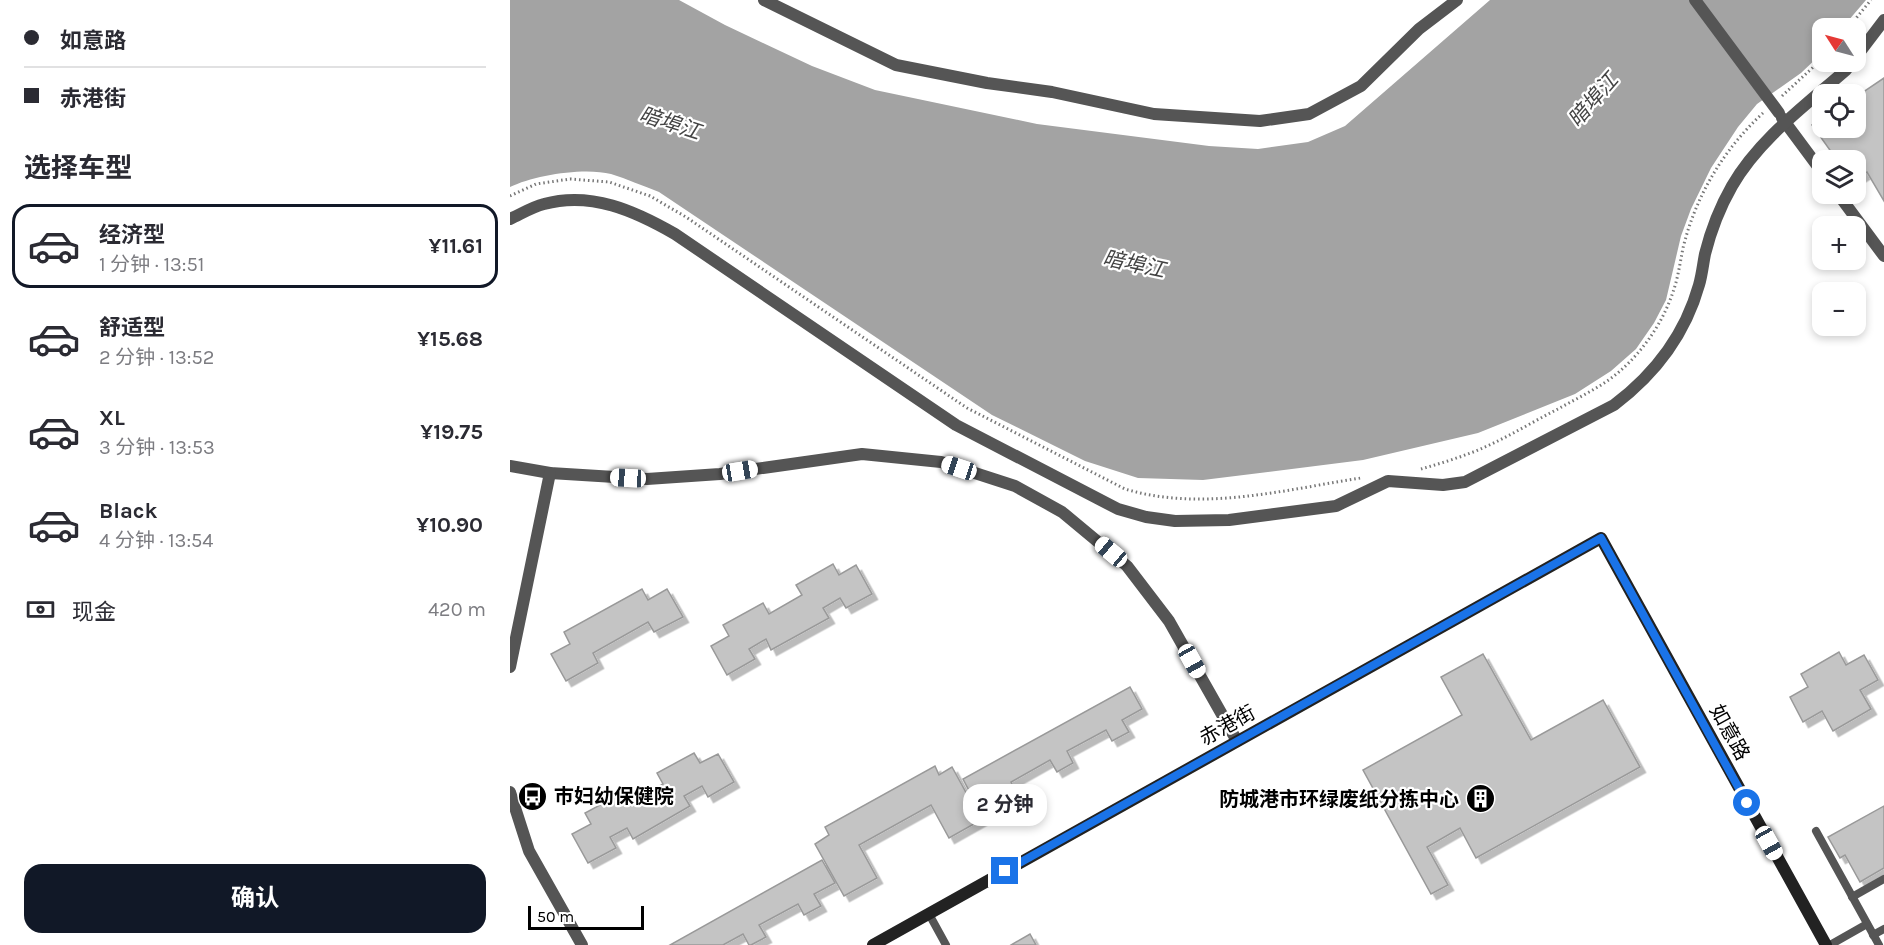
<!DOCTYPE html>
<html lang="zh">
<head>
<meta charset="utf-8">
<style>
  :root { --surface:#fff; --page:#f7f7f7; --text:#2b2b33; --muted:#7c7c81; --line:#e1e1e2; --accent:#111827 }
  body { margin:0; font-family:Karla,"Noto Sans SC",sans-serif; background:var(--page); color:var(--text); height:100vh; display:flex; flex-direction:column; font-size:22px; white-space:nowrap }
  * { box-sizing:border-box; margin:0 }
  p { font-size:20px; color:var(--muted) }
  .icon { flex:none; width:33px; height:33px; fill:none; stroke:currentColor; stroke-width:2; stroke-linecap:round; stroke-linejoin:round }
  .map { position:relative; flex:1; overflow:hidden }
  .details { display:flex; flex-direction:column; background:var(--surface); width:510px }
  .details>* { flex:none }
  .guide { display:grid; align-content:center; height:132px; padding:0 24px; background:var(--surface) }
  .needle { width:39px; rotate:306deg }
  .tools { position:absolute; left:1302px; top:18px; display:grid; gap:12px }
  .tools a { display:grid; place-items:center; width:54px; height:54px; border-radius:12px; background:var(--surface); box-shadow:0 3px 9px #0003; font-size:30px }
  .scale { position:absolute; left:18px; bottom:15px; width:116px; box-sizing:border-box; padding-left:6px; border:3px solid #000; border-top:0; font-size:16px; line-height:21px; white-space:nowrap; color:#000; -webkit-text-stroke:4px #fff; paint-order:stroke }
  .end { position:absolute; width:27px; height:27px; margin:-14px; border:8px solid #1a73e8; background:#fff; box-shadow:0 0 0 3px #fff }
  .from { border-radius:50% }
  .bubble { position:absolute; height:42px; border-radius:18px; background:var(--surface); box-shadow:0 3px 9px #0003; font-size:20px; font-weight:700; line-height:42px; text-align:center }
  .car { position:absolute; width:18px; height:36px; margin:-18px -9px; border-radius:8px; box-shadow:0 0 4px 2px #0007; background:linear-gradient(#fff 24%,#345 0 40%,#fff 0 76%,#345 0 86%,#fff 0) }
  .guide b { display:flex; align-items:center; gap:21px; height:57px; font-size:22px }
  .guide b+b { border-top:2px solid var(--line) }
  .guide i { width:15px; height:15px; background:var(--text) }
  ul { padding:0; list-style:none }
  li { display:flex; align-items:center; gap:18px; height:84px; margin:0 12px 9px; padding:0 12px; border:3px solid transparent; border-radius:18px }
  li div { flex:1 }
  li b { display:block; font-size:22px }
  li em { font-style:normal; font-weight:700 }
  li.active { border-color:var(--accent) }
  li>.icon { width:54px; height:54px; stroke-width:1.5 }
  h2 { padding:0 24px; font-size:27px; line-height:72px }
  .pay { display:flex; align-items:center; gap:15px; height:66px; padding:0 24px; font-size:22px }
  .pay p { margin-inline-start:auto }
  .cta { display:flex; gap:12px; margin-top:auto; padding:12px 24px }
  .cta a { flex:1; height:69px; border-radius:18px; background:var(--accent); color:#fff; font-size:24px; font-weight:700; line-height:69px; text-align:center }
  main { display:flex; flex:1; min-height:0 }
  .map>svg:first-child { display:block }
</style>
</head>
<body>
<main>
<section class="details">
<div class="guide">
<b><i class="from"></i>如意路</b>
<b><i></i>赤港街</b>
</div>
<h2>选择车型</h2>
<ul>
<li class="active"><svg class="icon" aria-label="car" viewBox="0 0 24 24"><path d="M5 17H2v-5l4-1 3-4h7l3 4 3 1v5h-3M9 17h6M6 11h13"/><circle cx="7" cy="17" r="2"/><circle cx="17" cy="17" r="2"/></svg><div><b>经济型</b><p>1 分钟 · 13:51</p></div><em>¥11.61</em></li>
<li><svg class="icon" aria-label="car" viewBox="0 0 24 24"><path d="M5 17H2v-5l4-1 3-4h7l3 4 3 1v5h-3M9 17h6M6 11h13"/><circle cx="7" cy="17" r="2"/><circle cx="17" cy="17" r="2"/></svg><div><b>舒适型</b><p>2 分钟 · 13:52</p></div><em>¥15.68</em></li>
<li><svg class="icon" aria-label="car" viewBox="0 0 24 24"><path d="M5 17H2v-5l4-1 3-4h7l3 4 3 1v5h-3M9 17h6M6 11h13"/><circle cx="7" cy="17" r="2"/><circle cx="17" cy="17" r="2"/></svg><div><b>XL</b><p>3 分钟 · 13:53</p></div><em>¥19.75</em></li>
<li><svg class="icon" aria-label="car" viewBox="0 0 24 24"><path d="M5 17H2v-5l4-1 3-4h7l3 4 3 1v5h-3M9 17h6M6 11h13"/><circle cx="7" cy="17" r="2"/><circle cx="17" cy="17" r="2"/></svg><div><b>Black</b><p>4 分钟 · 13:54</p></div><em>¥10.90</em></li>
</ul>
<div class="pay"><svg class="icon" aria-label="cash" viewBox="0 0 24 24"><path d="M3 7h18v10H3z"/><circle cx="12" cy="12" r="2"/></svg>现金<p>420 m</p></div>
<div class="cta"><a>确认</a></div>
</section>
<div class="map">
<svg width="1374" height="945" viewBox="0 0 1374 945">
  <defs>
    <filter id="shadow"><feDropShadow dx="5.5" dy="5.5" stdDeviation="0" flood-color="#0004"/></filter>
  </defs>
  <rect width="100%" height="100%" fill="#fff"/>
  <path fill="#a3a3a3" d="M 0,0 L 169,0 L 215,25 L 302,66 L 365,90 L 527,124 L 699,146 L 748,149 L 798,142 L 835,126 L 980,0 L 1356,0 L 1332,28 L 1312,28 L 1312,53 L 1291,73 L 1247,104 L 1228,127 L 1201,168 L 1181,209 L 1171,236 L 1156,300 L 1144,323 L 1126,349 L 1101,371 L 1065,394 L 968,433 L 853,460 L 693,480 L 628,478 L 575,461 L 482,415 L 149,192 C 133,186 117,179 101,174 C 75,167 24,175 0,187 Z"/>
  <g fill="#c4c4c4" stroke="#999" stroke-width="1.5" filter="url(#shadow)">
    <path d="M 1374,78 L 1374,201 L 1357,172 L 1346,179 L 1346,160 L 1327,160 L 1302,125 L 1312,118 L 1312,128 L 1346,128 L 1346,97 Z"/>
    <path d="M 323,564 L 329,575 L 346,565 L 362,594 L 336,608 L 330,598 L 313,608 L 319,618 L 261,650 L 256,639 L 239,649 L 245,659 L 217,675 L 201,646 L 219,636 L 213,625 L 253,603 L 259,614 L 292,595 L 286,585 Z"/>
    <path d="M 132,589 L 138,600 L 157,589 L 173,617 L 144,632 L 138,622 L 83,653 L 88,663 L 56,681 L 41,654 L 60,644 L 54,632 Z"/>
    <path d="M 1329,652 L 1336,665 L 1354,655 L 1368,680 L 1350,690 L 1361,709 L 1323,731 L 1312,711 L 1293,722 L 1280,697 L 1298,687 L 1291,674 Z"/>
    <path d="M 973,654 L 1021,740 L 1093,700 L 1130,767 L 966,858 L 950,828 L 917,847 L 938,885 L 921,894 L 853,770 L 952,715 L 931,677 Z"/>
    <path d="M 620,687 L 632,709 L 612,720 L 619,732 L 602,741 L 596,730 L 557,751 L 563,763 L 547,772 L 540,760 L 501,782 L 507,794 L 490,804 L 484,792 L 465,802 L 453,779 Z"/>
    <path d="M 184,753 L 190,763 L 208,754 L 224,782 L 198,797 L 192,786 L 174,796 L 180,806 L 123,839 L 117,828 L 100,837 L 106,848 L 78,863 L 62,834 L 81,824 L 75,813 L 114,792 L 120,802 L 153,784 L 147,773 Z"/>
    <path d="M 425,766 L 429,775 L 442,767 L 471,820 L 439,838 L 421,805 L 349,845 L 367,878 L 334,896 L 305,844 L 319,835 L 315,827 Z"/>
    <path d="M 1374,806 L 1374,868 L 1350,882 L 1335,855 L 1330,858 L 1318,837 Z"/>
    <path d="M 312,860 L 325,883 L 304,894 L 311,906 L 294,915 L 288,904 L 249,925 L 256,937 L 241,945 L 239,945 L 233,934 L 213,945 L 160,945 Z"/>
    <path d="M 520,934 L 526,945 L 501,945 Z"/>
  </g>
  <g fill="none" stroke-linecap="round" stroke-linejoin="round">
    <g stroke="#777" stroke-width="3" stroke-dasharray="1.5 3" stroke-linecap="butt">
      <path d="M 1338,28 L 1361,0"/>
      <path d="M 1272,96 L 1312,59"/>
      <path d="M 0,196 L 26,184 L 60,179 L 99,182 L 140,196 L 176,217 L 457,408 L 615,489 C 692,512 773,490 851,478"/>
      <path d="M 911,469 C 932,463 955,456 975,447 C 1000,436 1024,421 1048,409 C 1069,397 1092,387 1110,371 C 1134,350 1153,322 1163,292 C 1168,278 1170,263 1173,248 C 1186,195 1214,149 1253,113"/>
    </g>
    <g stroke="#555" stroke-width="8">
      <path d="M 1306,831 L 1369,945"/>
      <path d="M 1342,897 L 1374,879"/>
      <path d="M 419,914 L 436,945"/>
      <path d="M 1363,935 L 1374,929"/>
      <path d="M 1320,945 L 1357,924"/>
    </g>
    <g stroke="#555" stroke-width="12">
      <path d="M 254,0 L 386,65 L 477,83 L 542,92 L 644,114 L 750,121 L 799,114 L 851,86 L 909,29 L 947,0"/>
      <path d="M 1346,57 L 1374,20"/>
      <path d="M 1272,118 L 1312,172"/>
      <path d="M 1328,194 L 1374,256"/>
      <path d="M 0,219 C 11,214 22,207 34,204 C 81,191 125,211 165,234 L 446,425 L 608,509 L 636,517 L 665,521 L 719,520 L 826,506 L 878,481 L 933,485 L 955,482 L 1104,405 C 1145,374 1175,335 1189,285 C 1192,275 1193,264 1195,254 C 1201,230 1210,207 1222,186 C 1249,139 1296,105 1336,70 L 1342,62"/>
      <path d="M 0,466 L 40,473 L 137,479 L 210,474 L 352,454 L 431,462 L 505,486 L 552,512 L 617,566 L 659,621 L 727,741"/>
      <path d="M 0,667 L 40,473"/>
      <path d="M 0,792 L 19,851 L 72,945"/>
    </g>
    <path stroke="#222" stroke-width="12" d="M 363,945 L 1091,538 L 1316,945"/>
    <path stroke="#555" stroke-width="12" d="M 1185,0 L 1269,113"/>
  </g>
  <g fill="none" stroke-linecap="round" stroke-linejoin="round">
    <path stroke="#1a73e8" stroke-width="8" d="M 495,871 L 1091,538 L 1237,803"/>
  </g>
  <defs>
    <symbol id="bus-disc" viewBox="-11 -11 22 22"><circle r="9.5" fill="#000" stroke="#fff"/><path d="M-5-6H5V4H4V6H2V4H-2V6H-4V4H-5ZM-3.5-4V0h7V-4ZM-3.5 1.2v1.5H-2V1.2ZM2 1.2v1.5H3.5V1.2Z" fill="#fff"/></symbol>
    <symbol id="building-disc" viewBox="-11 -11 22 22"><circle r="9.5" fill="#000" stroke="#fff"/><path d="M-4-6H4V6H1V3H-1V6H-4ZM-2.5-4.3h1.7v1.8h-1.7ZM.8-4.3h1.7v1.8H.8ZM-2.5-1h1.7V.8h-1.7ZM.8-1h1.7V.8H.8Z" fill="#fff"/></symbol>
  </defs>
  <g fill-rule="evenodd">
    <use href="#bus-disc" x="6" y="780" width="33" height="33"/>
    <use href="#building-disc" x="954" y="782" width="33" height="33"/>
  </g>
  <g text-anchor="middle" stroke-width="4.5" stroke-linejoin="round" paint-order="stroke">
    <g font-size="20" fill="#000" stroke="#fff">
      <text transform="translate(717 725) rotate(-29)" y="7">赤港街</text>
      <text transform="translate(1220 732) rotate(61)" y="7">如意路</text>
    </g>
    <g font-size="20" font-weight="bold" fill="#000" stroke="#fff" text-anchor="start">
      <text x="44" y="803">巿妇幼保健院</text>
      <text x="949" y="806" text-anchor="end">防城港市环绿废纸分拣中心</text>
    </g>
    <g font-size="21" font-style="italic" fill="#444" stroke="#fff">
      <text transform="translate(1083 100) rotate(-49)" y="7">暗埠江</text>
      <text transform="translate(160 123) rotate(18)" y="7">暗埠江</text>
      <text transform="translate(624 264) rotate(12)" y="7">暗埠江</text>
    </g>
  </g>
</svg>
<div class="tools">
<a><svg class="needle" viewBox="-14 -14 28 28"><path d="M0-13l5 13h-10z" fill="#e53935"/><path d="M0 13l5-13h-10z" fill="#7c7c81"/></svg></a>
<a><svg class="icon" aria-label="locate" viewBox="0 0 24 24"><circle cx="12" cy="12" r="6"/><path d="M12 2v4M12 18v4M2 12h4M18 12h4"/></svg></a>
<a><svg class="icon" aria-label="layers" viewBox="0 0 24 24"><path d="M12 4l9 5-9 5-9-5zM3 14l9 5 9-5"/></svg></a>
<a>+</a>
<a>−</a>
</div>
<div class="scale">50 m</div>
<i class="end from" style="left:1237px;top:803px"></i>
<i class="end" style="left:495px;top:871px"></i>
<div class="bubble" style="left:453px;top:784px;width:84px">2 分钟</div>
<i class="car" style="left:449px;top:468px;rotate:288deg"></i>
<i class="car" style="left:230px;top:471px;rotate:81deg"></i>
<i class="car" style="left:118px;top:478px;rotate:273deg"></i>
<i class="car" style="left:601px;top:552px;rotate:310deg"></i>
<i class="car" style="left:682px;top:661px;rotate:151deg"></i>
<i class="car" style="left:1259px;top:843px;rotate:151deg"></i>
</div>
</main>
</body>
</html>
